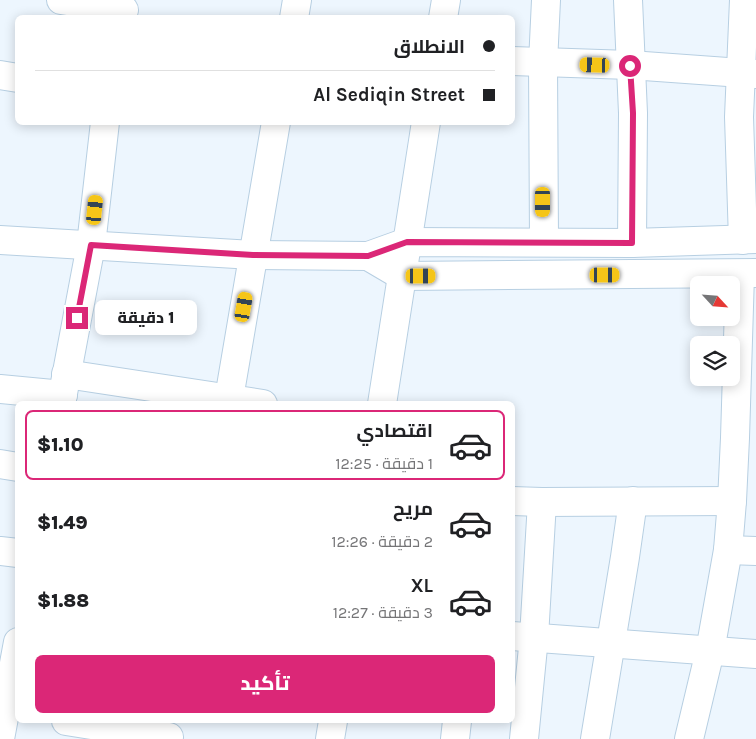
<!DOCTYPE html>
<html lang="ar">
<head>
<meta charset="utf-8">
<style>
  :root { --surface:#fff; --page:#f2f2f2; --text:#202124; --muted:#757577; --line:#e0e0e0; --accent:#db2777 }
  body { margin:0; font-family:Karla,Cairo,sans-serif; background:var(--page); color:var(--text); direction:rtl; height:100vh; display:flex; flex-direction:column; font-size:19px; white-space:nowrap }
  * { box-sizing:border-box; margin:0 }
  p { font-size:16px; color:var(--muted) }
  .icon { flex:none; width:28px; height:28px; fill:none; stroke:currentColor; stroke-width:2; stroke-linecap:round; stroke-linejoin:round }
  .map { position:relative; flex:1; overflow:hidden; direction:ltr }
  .details { position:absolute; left:15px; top:401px; width:500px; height:322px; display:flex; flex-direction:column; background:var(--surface); border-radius:8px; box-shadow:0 2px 12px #0003; direction:rtl }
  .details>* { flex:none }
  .top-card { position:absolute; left:15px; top:15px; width:500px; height:110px; border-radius:8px; box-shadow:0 2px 12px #0003; direction:rtl; display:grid; align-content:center; height:110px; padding:0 20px; background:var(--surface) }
  .needle { width:32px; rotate:116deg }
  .controls { position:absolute; left:690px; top:276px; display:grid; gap:10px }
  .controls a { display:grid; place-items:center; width:50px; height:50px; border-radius:8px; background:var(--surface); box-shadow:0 2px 12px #0003; font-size:25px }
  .end { position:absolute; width:22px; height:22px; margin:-11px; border:6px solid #db2777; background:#fff; box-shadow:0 0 0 2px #fff }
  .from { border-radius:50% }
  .bubble { position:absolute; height:35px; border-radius:8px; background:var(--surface); box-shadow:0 2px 12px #0003; font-size:16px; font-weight:800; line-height:35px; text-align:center; direction:rtl }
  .car { position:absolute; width:15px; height:30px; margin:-15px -8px; border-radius:6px; box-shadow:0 0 4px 1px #0007; background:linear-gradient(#f5c518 24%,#345 0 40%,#f5c518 0 76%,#345 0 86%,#f5c518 0) }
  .top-card b { display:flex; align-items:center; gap:18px; height:48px; font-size:19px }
  .top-card b+b { border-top:1px solid var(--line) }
  .top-card i { width:12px; height:12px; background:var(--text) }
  ul { padding:9px 0 0; list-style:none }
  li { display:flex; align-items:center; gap:15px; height:70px; margin:0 10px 8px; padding:0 10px; border:2px solid transparent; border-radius:8px }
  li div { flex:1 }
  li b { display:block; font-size:19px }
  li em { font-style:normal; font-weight:800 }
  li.active { border-color:var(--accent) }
  li>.icon { width:45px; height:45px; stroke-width:1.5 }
  .button { display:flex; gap:10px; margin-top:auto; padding:10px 20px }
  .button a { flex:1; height:58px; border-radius:8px; background:var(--accent); color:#fff; font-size:20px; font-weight:800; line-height:58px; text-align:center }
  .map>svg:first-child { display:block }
</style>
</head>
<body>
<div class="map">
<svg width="756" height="739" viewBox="0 0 756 739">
  <rect width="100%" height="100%" fill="#edf6fe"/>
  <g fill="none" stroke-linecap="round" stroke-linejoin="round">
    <defs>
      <g id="street">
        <path d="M 61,0 L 124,10"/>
        <path d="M 628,0 L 633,113 L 632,243"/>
        <path d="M 294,18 L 297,0"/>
        <path d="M 443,18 L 446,0"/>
        <path d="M 512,61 L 630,65 L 756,74"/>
        <path d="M 0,75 L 18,78"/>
        <path d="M 0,240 L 253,255 L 368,256 L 407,242 L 632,243 L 756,239"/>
        <path d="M 743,240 L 739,117 L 744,0"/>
        <path d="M 544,242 L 543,63 L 546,0"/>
        <path d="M 368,256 L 402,276 L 756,273"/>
        <path d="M 66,374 L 263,404"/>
        <path d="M 0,389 L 63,395"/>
        <path d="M 61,404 L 91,245 L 105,122"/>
        <path d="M 228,404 L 276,122"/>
        <path d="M 382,404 L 426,122"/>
        <path d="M 0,464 L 18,467"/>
        <path d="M 512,501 L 542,502 L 732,501"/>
        <path d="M 728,550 L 756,551"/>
        <path d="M 0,551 L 18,553"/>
        <path d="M 512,636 L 756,654"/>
        <path d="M 66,721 L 169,737"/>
        <path d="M 0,739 L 18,642"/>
        <path d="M 330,739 L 333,721"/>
        <path d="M 455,739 L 457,721"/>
        <path d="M 524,739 L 534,637 L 542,502"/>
        <path d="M 595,739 L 625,557 L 633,501"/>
        <path d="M 689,739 L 710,651 L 728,550 L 732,501 L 735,438 L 740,274"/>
      </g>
    </defs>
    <use href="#street" stroke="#b7cfe2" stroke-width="30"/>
    <use href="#street" stroke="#fff" stroke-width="28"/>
  </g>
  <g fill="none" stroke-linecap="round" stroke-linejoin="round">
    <path stroke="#db2777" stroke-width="6" d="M 77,318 L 91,245 L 253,255 L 368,256 L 407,242 L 632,243 L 633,113 L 630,66"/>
  </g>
</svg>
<div class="controls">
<a><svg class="needle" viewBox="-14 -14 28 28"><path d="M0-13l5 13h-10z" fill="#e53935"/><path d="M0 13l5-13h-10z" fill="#757577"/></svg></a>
<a><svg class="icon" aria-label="layers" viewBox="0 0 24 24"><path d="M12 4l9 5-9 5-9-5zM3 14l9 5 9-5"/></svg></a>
</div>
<i class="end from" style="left:630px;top:66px"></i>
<i class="end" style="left:77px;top:318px"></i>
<div class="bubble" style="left:95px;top:300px;width:102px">1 دقيقة</div>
<i class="car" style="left:595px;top:65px;rotate:272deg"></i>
<i class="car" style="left:543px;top:202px;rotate:180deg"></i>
<i class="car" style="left:95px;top:210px;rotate:6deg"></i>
<i class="car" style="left:605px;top:275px;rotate:90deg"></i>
<i class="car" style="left:421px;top:276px;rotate:90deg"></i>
<i class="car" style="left:244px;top:307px;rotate:10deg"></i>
<div class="top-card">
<b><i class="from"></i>الانطلاق</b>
<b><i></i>Al Sediqin Street</b>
</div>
<section class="details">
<ul>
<li class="active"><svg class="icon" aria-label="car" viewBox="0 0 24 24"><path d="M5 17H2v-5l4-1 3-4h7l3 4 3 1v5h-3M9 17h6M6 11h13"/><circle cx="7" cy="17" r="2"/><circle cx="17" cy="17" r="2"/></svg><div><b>اقتصادي</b><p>1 دقيقة · 12:25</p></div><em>$1.10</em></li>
<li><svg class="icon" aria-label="car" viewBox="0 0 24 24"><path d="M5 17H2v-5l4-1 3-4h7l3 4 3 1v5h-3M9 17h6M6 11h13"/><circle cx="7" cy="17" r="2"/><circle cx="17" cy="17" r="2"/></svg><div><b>مريح</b><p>2 دقيقة · 12:26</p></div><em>$1.49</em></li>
<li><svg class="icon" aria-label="car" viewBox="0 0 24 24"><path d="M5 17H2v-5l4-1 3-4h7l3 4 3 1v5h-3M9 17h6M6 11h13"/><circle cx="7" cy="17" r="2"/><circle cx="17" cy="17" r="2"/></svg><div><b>XL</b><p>3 دقيقة · 12:27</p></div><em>$1.88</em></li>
</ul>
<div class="button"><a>تأكيد</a></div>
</section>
</div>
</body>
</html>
